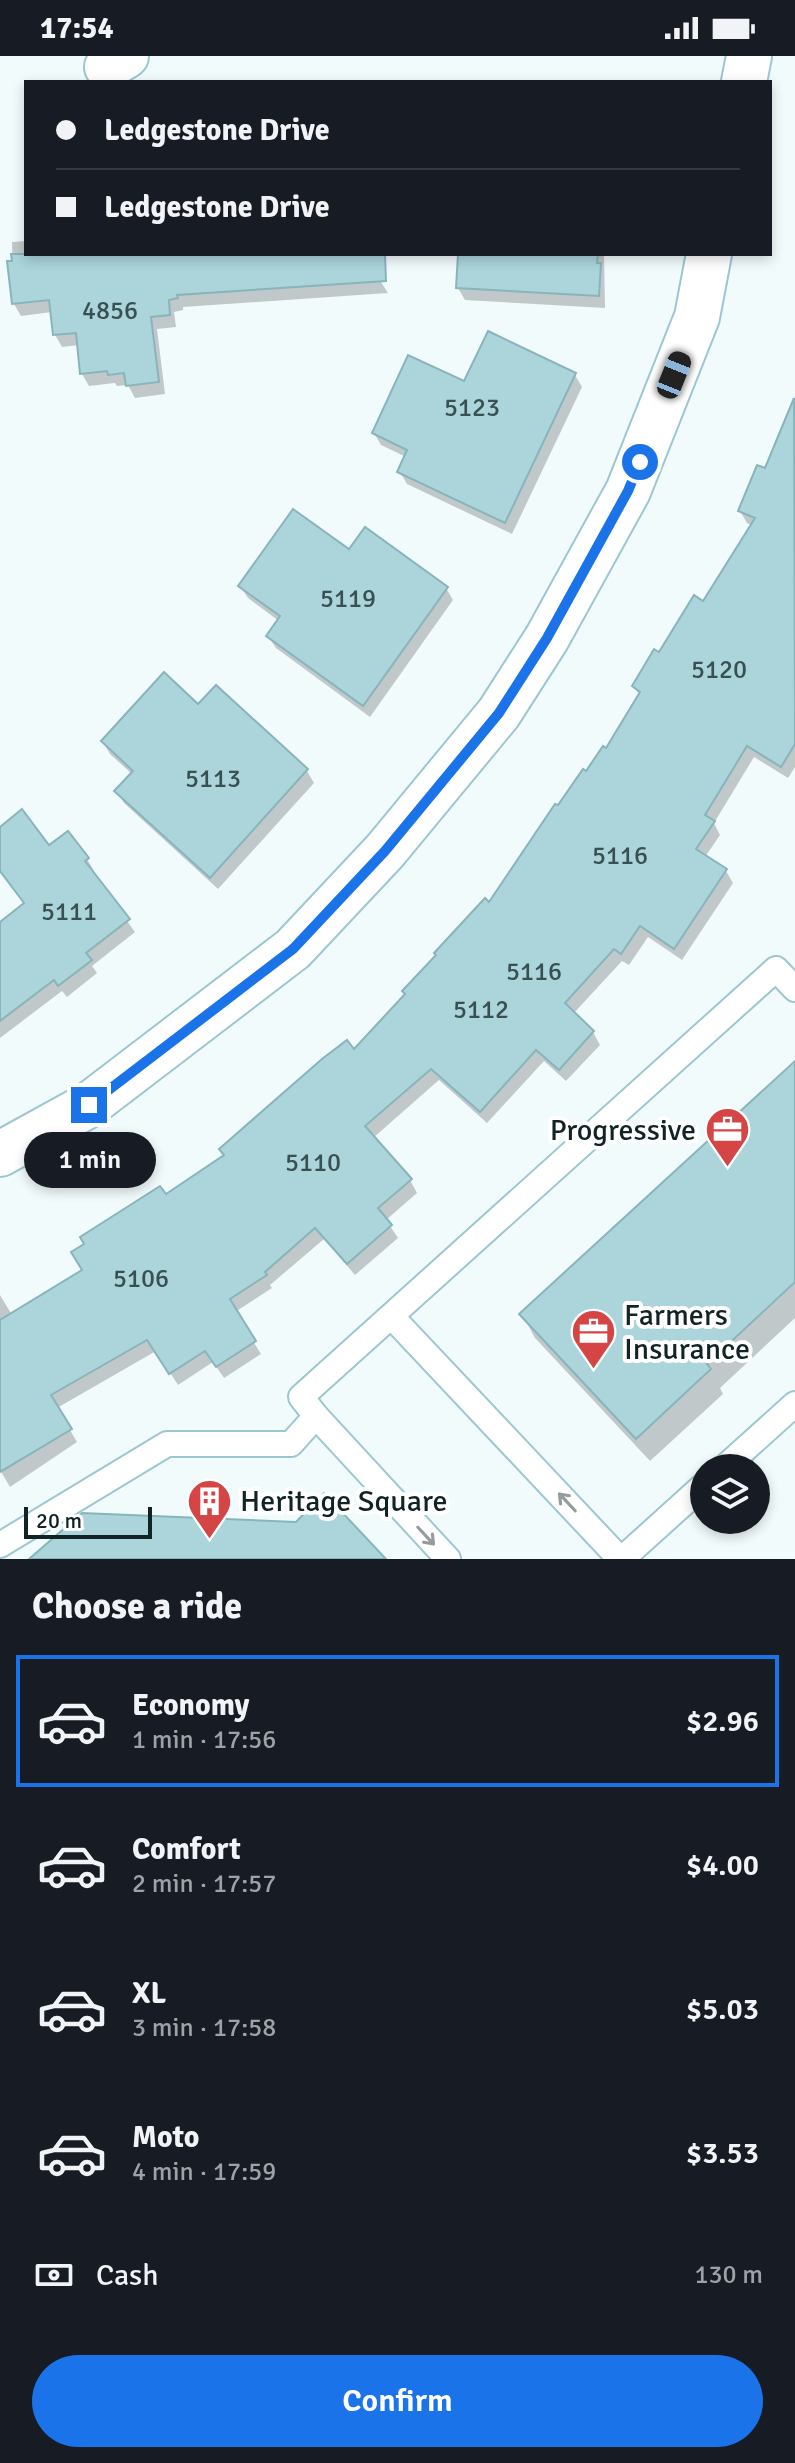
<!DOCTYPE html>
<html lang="en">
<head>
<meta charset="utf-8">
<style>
  :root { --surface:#171b24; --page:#20242c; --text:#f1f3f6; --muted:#9ea1a6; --line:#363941; --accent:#1a73e8 }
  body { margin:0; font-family:Signika,sans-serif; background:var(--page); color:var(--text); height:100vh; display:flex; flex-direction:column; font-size:30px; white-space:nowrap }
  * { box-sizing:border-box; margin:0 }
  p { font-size:26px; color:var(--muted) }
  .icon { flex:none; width:44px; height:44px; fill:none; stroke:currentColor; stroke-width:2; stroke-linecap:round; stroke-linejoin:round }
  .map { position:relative; height:1503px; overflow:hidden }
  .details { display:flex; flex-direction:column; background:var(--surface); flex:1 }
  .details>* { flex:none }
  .banner { position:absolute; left:24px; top:24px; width:748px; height:176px; border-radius:0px; box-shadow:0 4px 12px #0003; display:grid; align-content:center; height:176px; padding:0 32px; background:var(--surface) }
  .controls { position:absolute; left:690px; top:1398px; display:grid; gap:16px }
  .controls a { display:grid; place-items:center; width:80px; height:80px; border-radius:50%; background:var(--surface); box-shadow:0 4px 12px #0003; font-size:40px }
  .scale { position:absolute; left:24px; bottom:20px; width:128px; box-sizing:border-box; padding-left:8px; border:4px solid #112325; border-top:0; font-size:22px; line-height:28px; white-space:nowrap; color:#112325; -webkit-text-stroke:6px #fff; paint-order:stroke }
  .end { position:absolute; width:36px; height:36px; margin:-18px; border:10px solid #1a73e8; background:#fff; box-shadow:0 0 0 4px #fff }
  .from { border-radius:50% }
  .bubble { position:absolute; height:56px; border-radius:28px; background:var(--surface); box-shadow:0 4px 12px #0003; font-size:26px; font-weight:600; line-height:56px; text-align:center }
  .car { position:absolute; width:24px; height:48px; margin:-24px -12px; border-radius:10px; box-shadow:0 0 6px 2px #0007; background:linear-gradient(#222 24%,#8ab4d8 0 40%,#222 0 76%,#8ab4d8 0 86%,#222 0) }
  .banner b { display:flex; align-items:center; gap:28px; height:76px; font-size:30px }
  .banner b+b { border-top:2px solid var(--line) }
  .banner i { width:20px; height:20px; background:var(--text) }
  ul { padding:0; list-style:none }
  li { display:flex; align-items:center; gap:24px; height:132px; margin:0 16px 12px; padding:0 16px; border:4px solid transparent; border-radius:0px }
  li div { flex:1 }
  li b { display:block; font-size:30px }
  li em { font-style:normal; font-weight:600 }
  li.active { border-color:var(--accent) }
  li>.icon { width:72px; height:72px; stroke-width:1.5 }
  h2 { padding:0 32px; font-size:36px; line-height:96px }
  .pay { display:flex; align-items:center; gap:20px; height:88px; padding:0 32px; font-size:30px }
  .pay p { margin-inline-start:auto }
  .action { display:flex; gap:16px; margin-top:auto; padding:16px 32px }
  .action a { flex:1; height:92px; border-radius:48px; background:var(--accent); color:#fff; font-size:32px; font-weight:600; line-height:92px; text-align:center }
  .status { display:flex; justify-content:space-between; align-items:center; height:56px; padding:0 40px; background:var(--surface); direction:ltr }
  .status svg { height:22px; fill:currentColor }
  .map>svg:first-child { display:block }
</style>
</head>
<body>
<div class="status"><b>17:54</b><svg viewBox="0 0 49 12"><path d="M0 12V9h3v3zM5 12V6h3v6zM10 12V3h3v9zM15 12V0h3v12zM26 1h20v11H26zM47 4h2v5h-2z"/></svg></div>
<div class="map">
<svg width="795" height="1503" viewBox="0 0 795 1503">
  <rect width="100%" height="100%" fill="#f2fbfc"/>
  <g fill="#0003">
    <path d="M 26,185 L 26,198 L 379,198 L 381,226 L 388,237 L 183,251 L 183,254 L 174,256 L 176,271 L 157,273 L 165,338 L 135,342 L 128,329 L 117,330 L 115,327 L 89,330 L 82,318 L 79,289 L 62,291 L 55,279 L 52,256 L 21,260 L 14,248 L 12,186 Z"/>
    <path d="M 460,198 L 604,198 L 605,252 L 465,244 L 458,232 Z"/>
    <path d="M 575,319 L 582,331 L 512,478 L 407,428 L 400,416 L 406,401 L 381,389 L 374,377 L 465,328 Z"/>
    <path d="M 795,353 L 795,711 L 788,722 L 754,701 L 714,767 L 720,779 L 705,801 L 726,815 L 733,827 L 682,904 L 648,881 L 629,909 L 622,905 L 573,958 L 593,976 L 600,989 L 566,1025 L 544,1005 L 487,1067 L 439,1024 L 373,1082 L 410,1124 L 417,1137 L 386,1164 L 398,1182 L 355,1219 L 324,1183 L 270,1229 L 272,1232 L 235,1256 L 261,1298 L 224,1322 L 213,1306 L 178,1329 L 156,1295 L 57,1352 L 77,1386 L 10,1431 L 0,1414 L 0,1239 L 12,1259 L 84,1215 L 165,1141 L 225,1100 L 354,996 L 490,849 L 558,752 L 607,695 L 640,640 L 634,630 L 704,548 L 753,470 L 747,467 L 740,455 L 767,414 Z"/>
    <path d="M 240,530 L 446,532 L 453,544 L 370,661 L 276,592 L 268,580 L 279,565 L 248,542 Z"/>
    <path d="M 198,651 L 307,715 L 314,727 L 218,833 L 124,747 L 117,735 L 132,718 L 110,698 L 103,686 Z"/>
    <path d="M 0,773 L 48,792 L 87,803 L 94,815 L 92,817 L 135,876 L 92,910 L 97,917 L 67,941 L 62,935 L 0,982 L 0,869 L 25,849 L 0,815 Z"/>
    <path d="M 795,1037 L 795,1262 L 720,1332 L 723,1338 L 650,1405 L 535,1282 L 522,1258 Z"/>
  </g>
  <g fill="#abd5db" stroke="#88b4bc" stroke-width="2">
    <path d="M 11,198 L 385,198 L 386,225 L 177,239 L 178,242 L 169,244 L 170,259 L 151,261 L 159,326 L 126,330 L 124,317 L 108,319 L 107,315 L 80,318 L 76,277 L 53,279 L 49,244 L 12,248 L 7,205 L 12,205 Z"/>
    <path d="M 458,198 L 598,198 L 597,207 L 601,207 L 599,240 L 456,232 Z"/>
    <path d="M 488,275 L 576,317 L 505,467 L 397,416 L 407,394 L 372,377 L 408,299 L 464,325 Z"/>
    <path d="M 794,342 L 795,688 L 781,711 L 747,690 L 705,759 L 715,765 L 696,793 L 727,813 L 674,893 L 640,870 L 621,898 L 614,893 L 565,947 L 594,975 L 559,1014 L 536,994 L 480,1056 L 431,1013 L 365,1070 L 412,1123 L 378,1152 L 392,1169 L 347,1208 L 315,1172 L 265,1216 L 267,1219 L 230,1243 L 256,1285 L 216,1311 L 205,1295 L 169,1318 L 147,1284 L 51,1339 L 72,1373 L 0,1416 L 0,1264 L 82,1214 L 71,1196 L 84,1188 L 80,1181 L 160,1130 L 166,1138 L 224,1099 L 219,1093 L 322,1003 L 347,984 L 354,993 L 405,938 L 402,935 L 436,899 L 434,897 L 485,842 L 489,846 L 555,748 L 558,749 L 583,713 L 586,715 L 603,690 L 606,692 L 640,636 L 632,630 L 654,593 L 659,596 L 694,539 L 703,545 L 755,462 L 738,455 L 757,409 L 765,412 Z"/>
    <path d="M 293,453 L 349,493 L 365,471 L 448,531 L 363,650 L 266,580 L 280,560 L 238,530 Z"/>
    <path d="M 164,616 L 198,648 L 216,629 L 308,713 L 210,822 L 114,735 L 133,715 L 101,685 Z"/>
    <path d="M 22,753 L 49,789 L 68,775 L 89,802 L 85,805 L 130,863 L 86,897 L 92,904 L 58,930 L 54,924 L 0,965 L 0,866 L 24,847 L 0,815 L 0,771 Z"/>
    <path d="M 795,1005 L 795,1226 L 707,1308 L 711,1313 L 636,1383 L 519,1258 Z"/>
    <path d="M 324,1437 L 386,1503 L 29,1503 L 82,1457 L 296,1466 Z"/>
  </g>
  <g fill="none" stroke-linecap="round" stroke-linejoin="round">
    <defs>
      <g id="service">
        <path d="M 392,1261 L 620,1503"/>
        <path d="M 724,1412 L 795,1348"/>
        <path d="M 0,1489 L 167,1388 L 291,1388 L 316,1360"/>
        <path d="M 448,1503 L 316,1360 L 301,1341 L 776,913 L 795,933"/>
        <path d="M 622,1503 L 704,1429"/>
      </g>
      <g id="minor">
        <path d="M 107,11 L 126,0"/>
        <path d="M 744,26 L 749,0"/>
        <path d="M 0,1098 L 89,1049 L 293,893 L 385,795 L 499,657 L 547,582 L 628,435 L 697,261 L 709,198"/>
      </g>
    </defs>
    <use href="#service" stroke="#9bc8d0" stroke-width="28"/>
    <use href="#minor" stroke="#9bc8d0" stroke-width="48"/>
    <use href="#service" stroke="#fff" stroke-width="24"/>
    <use href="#minor" stroke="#fff" stroke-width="44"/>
  </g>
  <defs><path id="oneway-shaft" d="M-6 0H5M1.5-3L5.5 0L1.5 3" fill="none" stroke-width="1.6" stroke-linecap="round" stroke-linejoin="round" transform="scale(2)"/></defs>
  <g stroke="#949c9d">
    <use href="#oneway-shaft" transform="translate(567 1446) rotate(-133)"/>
    <use href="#oneway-shaft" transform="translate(426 1480) rotate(47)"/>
  </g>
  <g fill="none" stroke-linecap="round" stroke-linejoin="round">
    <path stroke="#1a73e8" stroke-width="10" d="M 89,1049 L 293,893 L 385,795 L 499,657 L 547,582 L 628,435 L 640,406"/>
  </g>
  <defs>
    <symbol id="office-pin" viewBox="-11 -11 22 30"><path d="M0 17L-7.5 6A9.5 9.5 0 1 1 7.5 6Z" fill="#d54545" stroke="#fff"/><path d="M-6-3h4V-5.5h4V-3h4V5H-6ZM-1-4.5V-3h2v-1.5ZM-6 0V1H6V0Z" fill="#fff"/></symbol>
    <symbol id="building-pin" viewBox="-11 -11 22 30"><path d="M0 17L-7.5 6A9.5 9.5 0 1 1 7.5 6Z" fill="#d54545" stroke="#fff"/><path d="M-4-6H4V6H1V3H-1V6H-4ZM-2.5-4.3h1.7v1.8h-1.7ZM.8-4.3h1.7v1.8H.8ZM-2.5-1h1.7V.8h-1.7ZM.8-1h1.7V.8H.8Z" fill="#fff"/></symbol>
  </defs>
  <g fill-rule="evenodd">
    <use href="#office-pin" x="702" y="1048" width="51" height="69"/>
    <use href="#office-pin" x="568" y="1250" width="51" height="69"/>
    <use href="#building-pin" x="184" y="1420" width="51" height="69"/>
  </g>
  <g text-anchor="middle" stroke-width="8" stroke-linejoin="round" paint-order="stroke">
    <g font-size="26" fill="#385052">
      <text x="110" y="263">4856</text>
      <text x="472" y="360">5123</text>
      <text x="348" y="551">5119</text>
      <text x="719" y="622">5120</text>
      <text x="213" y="731">5113</text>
      <text x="620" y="808">5116</text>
      <text x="69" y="864">5111</text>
      <text x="534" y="924">5116</text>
      <text x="481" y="962">5112</text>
      <text x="313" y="1115">5110</text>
      <text x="141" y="1231">5106</text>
    </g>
    <g font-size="30" fill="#112325" stroke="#fff" text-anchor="start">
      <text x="696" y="1084" text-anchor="end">Progressive</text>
      <text x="624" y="1269">Farmers<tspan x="624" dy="34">Insurance</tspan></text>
      <text x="240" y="1455">Heritage Square</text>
    </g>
  </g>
</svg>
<div class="controls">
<a><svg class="icon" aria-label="layers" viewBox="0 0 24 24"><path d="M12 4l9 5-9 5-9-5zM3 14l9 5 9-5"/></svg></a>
</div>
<div class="scale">20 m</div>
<i class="end from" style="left:640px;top:406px"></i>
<i class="end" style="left:89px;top:1049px"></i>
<div class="bubble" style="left:24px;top:1076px;width:132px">1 min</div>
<i class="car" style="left:674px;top:319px;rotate:22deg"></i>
<div class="banner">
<b><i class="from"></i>Ledgestone Drive</b>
<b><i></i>Ledgestone Drive</b>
</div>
</div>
<section class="details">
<h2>Choose a ride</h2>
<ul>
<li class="active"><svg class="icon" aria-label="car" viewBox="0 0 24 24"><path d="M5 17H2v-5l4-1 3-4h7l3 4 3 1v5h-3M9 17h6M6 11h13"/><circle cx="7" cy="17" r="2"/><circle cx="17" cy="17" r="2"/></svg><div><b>Economy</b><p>1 min · 17:56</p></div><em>$2.96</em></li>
<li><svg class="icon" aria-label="car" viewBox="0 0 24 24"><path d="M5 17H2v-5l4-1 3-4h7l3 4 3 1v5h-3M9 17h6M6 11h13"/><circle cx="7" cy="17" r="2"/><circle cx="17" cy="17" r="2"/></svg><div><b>Comfort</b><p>2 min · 17:57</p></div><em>$4.00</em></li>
<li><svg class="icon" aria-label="car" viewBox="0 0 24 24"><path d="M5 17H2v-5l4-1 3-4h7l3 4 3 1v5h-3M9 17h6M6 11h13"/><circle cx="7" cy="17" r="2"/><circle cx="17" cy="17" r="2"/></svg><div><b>XL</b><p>3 min · 17:58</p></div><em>$5.03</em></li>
<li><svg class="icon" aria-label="car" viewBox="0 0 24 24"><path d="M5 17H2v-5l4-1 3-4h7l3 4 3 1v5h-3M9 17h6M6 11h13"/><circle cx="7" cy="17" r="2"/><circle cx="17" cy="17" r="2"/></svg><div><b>Moto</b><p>4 min · 17:59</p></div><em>$3.53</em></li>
</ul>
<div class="pay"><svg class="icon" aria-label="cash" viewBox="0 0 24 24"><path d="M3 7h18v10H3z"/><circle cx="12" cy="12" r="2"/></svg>Cash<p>130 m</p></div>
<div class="action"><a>Confirm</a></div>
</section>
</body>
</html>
